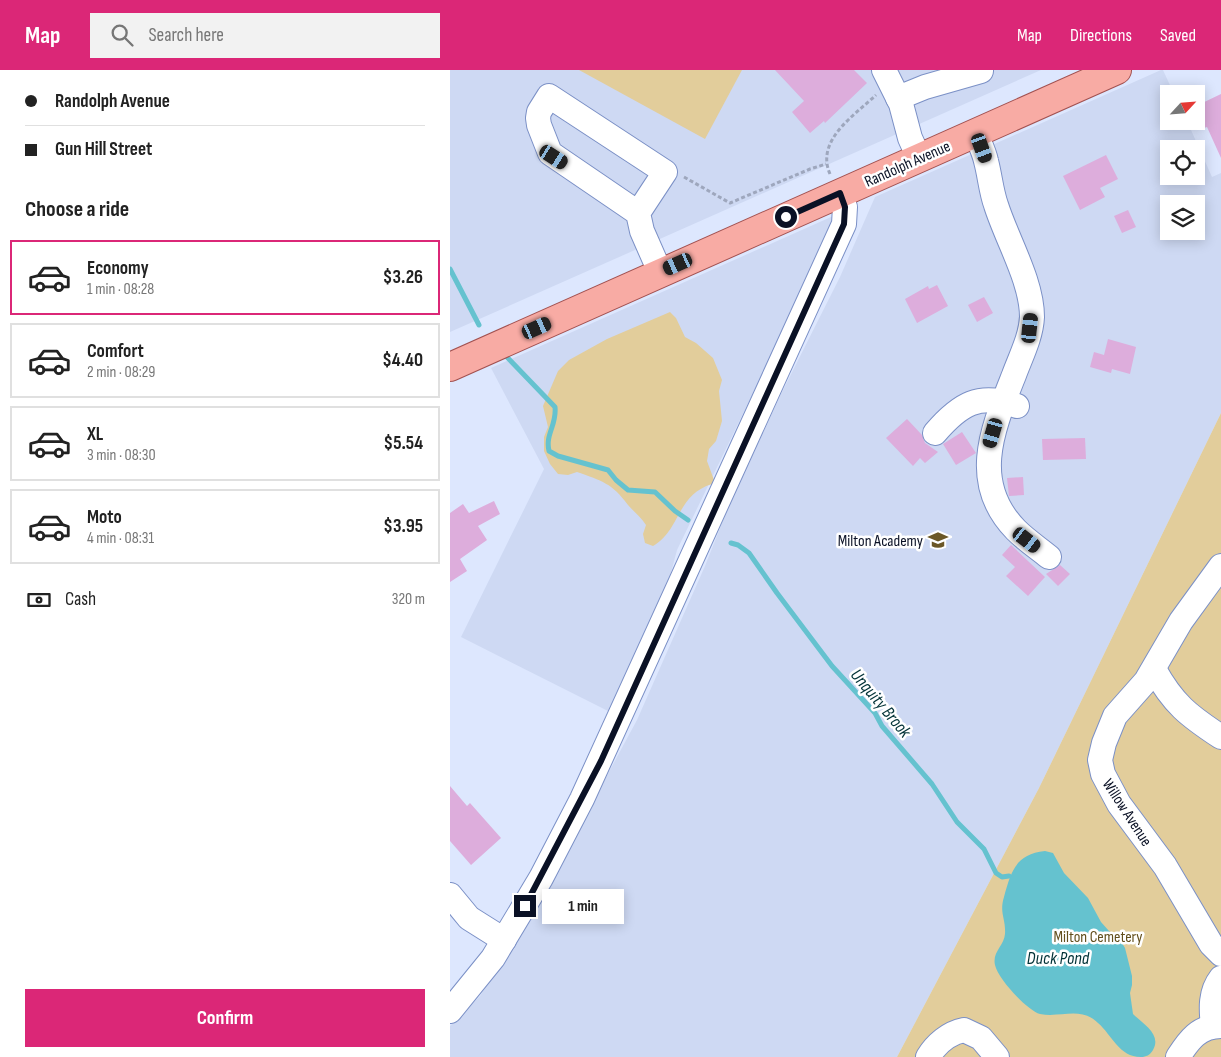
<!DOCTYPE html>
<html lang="en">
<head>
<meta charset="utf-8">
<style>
  :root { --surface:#fff; --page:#f2f2f2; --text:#222; --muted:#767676; --line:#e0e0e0; --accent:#db2777 }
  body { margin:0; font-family:"Sofia Sans Condensed",sans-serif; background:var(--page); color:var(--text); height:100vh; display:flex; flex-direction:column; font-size:19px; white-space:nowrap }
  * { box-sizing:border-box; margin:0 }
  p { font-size:16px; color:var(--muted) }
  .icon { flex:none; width:28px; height:28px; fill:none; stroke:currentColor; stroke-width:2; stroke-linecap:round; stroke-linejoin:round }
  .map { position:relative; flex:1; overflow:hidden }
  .panel { display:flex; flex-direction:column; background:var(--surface); width:450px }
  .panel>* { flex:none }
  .banner { display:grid; align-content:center; height:110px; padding:0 25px; background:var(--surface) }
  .needle { width:32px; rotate:64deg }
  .buttons { position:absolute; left:710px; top:15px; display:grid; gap:10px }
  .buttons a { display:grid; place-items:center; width:45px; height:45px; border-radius:0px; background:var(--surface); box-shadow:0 2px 12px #0003; font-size:25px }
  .end { position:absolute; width:22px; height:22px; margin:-11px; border:6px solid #0a1125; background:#fff; box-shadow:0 0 0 2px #fff }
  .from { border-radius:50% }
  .bubble { position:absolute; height:35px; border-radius:0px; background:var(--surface); box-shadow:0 2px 12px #0003; font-size:16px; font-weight:700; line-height:35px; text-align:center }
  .car { position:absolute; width:15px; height:30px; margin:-15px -8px; border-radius:6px; box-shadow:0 0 4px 1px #0007; background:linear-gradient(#222 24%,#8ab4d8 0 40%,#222 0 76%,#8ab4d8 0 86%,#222 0) }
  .banner b { display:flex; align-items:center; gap:18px; height:48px; font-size:19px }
  .banner b+b { border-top:1px solid var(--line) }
  .banner i { width:12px; height:12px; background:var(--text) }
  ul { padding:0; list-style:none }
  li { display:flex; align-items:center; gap:15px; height:75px; margin:0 10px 8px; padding:0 15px; border:2px solid var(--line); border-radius:0px }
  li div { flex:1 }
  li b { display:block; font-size:19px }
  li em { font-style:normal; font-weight:700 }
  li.on { border-color:var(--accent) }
  li>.icon { width:45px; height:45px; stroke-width:1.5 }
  h2 { padding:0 25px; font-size:22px; line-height:60px }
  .pay { display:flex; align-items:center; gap:12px; height:55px; padding:0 25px; font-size:19px }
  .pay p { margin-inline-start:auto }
  .action { display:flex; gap:10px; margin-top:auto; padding:10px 25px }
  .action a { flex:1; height:58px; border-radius:0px; background:var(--accent); color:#fff; font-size:20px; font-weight:700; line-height:58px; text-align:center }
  header { display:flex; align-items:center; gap:30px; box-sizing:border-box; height:70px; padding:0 25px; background:var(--accent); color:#fff }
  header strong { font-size:24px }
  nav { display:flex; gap:28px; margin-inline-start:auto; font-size:18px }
  .search { width:350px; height:45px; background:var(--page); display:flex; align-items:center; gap:12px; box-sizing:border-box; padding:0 18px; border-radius:0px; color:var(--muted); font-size:19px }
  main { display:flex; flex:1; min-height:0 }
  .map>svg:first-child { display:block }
</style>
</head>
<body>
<header>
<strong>Map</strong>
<div class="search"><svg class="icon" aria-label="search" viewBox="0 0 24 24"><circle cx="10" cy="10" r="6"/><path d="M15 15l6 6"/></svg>Search here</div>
<nav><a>Map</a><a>Directions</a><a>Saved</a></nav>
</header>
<main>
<section class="panel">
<div class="banner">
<b><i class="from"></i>Randolph Avenue</b>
<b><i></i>Gun Hill Street</b>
</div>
<h2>Choose a ride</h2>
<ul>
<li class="on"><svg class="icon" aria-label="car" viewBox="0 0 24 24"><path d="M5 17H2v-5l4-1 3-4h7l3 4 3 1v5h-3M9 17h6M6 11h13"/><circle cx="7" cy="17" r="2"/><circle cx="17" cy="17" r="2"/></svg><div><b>Economy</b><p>1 min · 08:28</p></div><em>$3.26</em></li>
<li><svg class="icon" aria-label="car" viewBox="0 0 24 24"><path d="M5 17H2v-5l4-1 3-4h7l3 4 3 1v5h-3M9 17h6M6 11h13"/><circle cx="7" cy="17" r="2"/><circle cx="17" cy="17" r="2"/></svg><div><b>Comfort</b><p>2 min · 08:29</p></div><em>$4.40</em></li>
<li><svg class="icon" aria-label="car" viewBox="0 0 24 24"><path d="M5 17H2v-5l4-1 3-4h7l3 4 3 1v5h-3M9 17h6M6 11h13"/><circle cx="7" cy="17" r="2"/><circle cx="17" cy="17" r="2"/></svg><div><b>XL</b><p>3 min · 08:30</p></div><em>$5.54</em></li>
<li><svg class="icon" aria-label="car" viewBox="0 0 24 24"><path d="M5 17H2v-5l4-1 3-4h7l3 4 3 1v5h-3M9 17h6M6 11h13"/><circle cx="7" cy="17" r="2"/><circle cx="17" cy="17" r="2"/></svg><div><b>Moto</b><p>4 min · 08:31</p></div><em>$3.95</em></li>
</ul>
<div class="pay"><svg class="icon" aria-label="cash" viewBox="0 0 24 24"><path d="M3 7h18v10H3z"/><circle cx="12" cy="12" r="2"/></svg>Cash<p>320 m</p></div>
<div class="action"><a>Confirm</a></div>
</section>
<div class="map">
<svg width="771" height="987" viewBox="0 0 771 987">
  <rect width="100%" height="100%" fill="#dde7fe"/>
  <g fill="#ced9f3" fill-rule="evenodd">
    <path d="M 0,0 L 591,0 L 0,262 Z"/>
    <path d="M 711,0 L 713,0 L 724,24 L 719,24 L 719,51 L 737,51 L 762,107 L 771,103 L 771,343 L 589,718 L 447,987 L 0,987 L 0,956 L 30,926 L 101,809 L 187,650 L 255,496 L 276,443 L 330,326 L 390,207 L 425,127 ZM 719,79 L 746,79 L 746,106 L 719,106 ZM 719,134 L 746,134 L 746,161 L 719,161 Z"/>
    <path d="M 390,143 L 227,480 L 219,510 L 160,642 L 11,567 L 94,399 L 41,298 Z"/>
  </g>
  <g fill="#e2cd9b">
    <path d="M 129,0 L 292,0 L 255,69 Z"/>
    <path d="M 220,242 L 226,248 L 235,267 L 246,273 L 263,288 L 272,310 L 269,321 L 272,351 L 266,371 L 259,379 L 257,391 L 264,410 L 262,414 C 226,425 231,460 203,476 L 195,473 L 193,464 L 196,455 C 191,447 184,442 178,435 C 162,413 152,411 127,402 L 118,405 L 108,404 L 100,394 L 94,381 L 94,367 L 98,357 L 93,336 L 108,301 L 119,290 L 157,269 Z"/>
    <path d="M 771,343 L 771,987 L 447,987 L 589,718 Z"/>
  </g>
  <path fill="#65c2cf" d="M 595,781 L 603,783 L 614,803 L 638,828 L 651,852 L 659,861 L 669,868 L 675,878 L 682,906 L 682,915 L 680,923 L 683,944 C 693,954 712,964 703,980 C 700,985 696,987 691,987 C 669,987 662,965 648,953 C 631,936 611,948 590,944 C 577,940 548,909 545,895 C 542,882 554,876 555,864 C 556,849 549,843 554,827 C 561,801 566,784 595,781 Z"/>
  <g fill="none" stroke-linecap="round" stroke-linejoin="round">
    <g stroke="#65c2cf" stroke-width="5">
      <path d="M 0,199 L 29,255"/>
      <path d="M 56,286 L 105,337 C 107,355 95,364 99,381 L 108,386 L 158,400 L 166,410 L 178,420 L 205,422 L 225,441 L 238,450"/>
      <path d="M 281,473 L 288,475 L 299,483 L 327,523 L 382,596 L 425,643 L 432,656 L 482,714 L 507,752 L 534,779 L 546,803 L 552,807 L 559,806"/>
    </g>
  </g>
  <g fill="#ddaddc">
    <path d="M 325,0 L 404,0 L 417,13 L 375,53 L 374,51 L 360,63 L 342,42 L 354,31 Z"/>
    <path d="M 771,24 L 771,88 L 757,57 L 751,59 L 746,50 L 746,36 Z"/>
    <path d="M 656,85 L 668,109 L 650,118 L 655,127 L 630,140 L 613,106 Z"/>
    <path d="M 678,140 L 686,157 L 672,163 L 664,146 Z"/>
    <path d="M 487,215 L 498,236 L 467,253 L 455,229 L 478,216 L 479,219 Z"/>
    <path d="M 534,227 L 543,243 L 527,252 L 518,235 Z"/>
    <path d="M 658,269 L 686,277 L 680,304 L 662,299 L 661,303 L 640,297 L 644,282 L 654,285 Z"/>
    <path d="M 457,349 L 472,365 L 475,373 L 488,382 L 475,393 L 470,388 L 463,396 L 436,368 Z"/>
    <path d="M 512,362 L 526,383 L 506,395 L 493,374 Z"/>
    <path d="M 635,368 L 636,389 L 593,390 L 592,369 Z"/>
    <path d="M 573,407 L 574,425 L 559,426 L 557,408 Z"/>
    <path d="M 44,431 L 50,444 L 28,456 L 37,470 L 10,489 L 17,501 L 0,512 L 0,443 L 13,434 L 19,443 Z"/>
    <path d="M 561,475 L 595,507 L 578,526 L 556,506 L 565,497 L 552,485 Z"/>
    <path d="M 610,495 L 620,504 L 608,516 L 596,504 Z"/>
    <path d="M 0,716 L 17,736 L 20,733 L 51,768 L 21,795 L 0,771 Z"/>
  </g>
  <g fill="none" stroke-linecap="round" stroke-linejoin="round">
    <defs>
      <g id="minor">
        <path d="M 434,0 L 451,34 L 460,68 L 469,88"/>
        <path d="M 448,28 L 475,17 L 531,1"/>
        <path d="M 525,62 C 529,72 534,81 536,91 C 540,106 541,121 546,135 C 557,170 582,211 582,247 C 581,267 571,286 564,305 C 543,358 519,412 566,460 C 576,470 588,478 599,487"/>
        <path d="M 188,143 L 215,102 L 99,26 L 89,42 L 88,48 L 89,55 L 100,83 L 188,143 L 192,161 L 210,202"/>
        <path d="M 485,363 C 510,334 529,322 567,336"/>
        <path d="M 771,496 L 731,551 L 696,611 L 665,646 L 654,673 L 650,690 L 653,704 L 669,734 L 715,796 L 761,874 L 771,884"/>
        <path d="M 704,599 C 723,634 739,646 771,667"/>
        <path d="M 0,825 L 19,848 L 54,870"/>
        <path d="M 0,941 L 43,888 L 91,808 L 132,729 L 394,154 L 395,137 L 389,123"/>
        <path d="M 763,956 C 761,939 760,922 771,908"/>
        <path d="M 478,987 C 486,974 499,963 514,960 L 531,968 L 547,987"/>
        <path d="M 728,987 C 739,970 749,956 771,956"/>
      </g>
      <path id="major" d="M 0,297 L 667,0"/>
    </defs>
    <use href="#minor" stroke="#7b90c6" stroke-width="26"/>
    <use href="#major" stroke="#a25150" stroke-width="30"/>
    <g stroke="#9ea7bd" stroke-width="3" stroke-dasharray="4 2.5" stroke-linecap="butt">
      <path d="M 380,104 C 365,70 405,45 426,25"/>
      <path d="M 234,107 L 280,133 L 360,99 L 376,94"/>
    </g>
    <use href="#minor" stroke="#fff" stroke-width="24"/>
    <use href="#major" stroke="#f8aba4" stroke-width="28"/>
  </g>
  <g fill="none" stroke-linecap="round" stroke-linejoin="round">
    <path stroke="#0a1125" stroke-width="6" d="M 75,836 L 151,691 L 394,154 L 395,137 L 390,123 L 336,147"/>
  </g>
  <defs>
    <symbol id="school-bare" viewBox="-9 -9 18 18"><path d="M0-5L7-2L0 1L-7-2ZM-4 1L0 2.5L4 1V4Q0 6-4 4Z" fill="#6b5726" stroke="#fff" stroke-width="2.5" paint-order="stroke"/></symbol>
  </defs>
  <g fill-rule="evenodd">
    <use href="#school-bare" x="474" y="456" width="28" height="28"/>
  </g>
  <g text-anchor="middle" stroke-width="5" stroke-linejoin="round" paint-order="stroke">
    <g font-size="16" fill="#0a1125" stroke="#fff">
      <text transform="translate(457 93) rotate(-24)" y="6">Randolph Avenue</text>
      <text transform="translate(678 742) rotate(57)" y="6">Willow Avenue</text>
    </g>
    <g font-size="16" fill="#0a1125" stroke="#fff" text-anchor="end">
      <text x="473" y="476">Milton Academy</text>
    </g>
    <g font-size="16" fill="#634f1d" stroke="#fff">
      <text x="648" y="872">Milton Cemetery</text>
    </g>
    <g font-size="18" font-style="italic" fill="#023237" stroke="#fff">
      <text transform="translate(431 633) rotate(50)" y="6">Unquity Brook</text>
      <text x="608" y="894">Duck Pond</text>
    </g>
  </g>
</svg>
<div class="buttons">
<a><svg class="needle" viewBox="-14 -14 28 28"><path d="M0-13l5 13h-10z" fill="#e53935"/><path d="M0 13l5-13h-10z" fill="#767676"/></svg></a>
<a><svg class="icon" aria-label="locate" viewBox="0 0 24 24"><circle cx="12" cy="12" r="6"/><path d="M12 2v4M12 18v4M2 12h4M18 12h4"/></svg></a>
<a><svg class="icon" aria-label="layers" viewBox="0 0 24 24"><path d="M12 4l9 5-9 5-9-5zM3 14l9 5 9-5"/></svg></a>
</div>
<i class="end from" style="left:336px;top:147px"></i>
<i class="end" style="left:75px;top:836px"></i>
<div class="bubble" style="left:92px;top:819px;width:82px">1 min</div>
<i class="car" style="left:532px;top:78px;rotate:160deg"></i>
<i class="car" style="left:104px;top:87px;rotate:123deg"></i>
<i class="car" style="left:228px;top:194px;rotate:246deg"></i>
<i class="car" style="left:87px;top:258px;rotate:66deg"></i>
<i class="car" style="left:580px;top:258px;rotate:6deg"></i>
<i class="car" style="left:543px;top:363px;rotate:196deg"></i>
<i class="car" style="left:577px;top:470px;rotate:128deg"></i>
</div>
</main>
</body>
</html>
